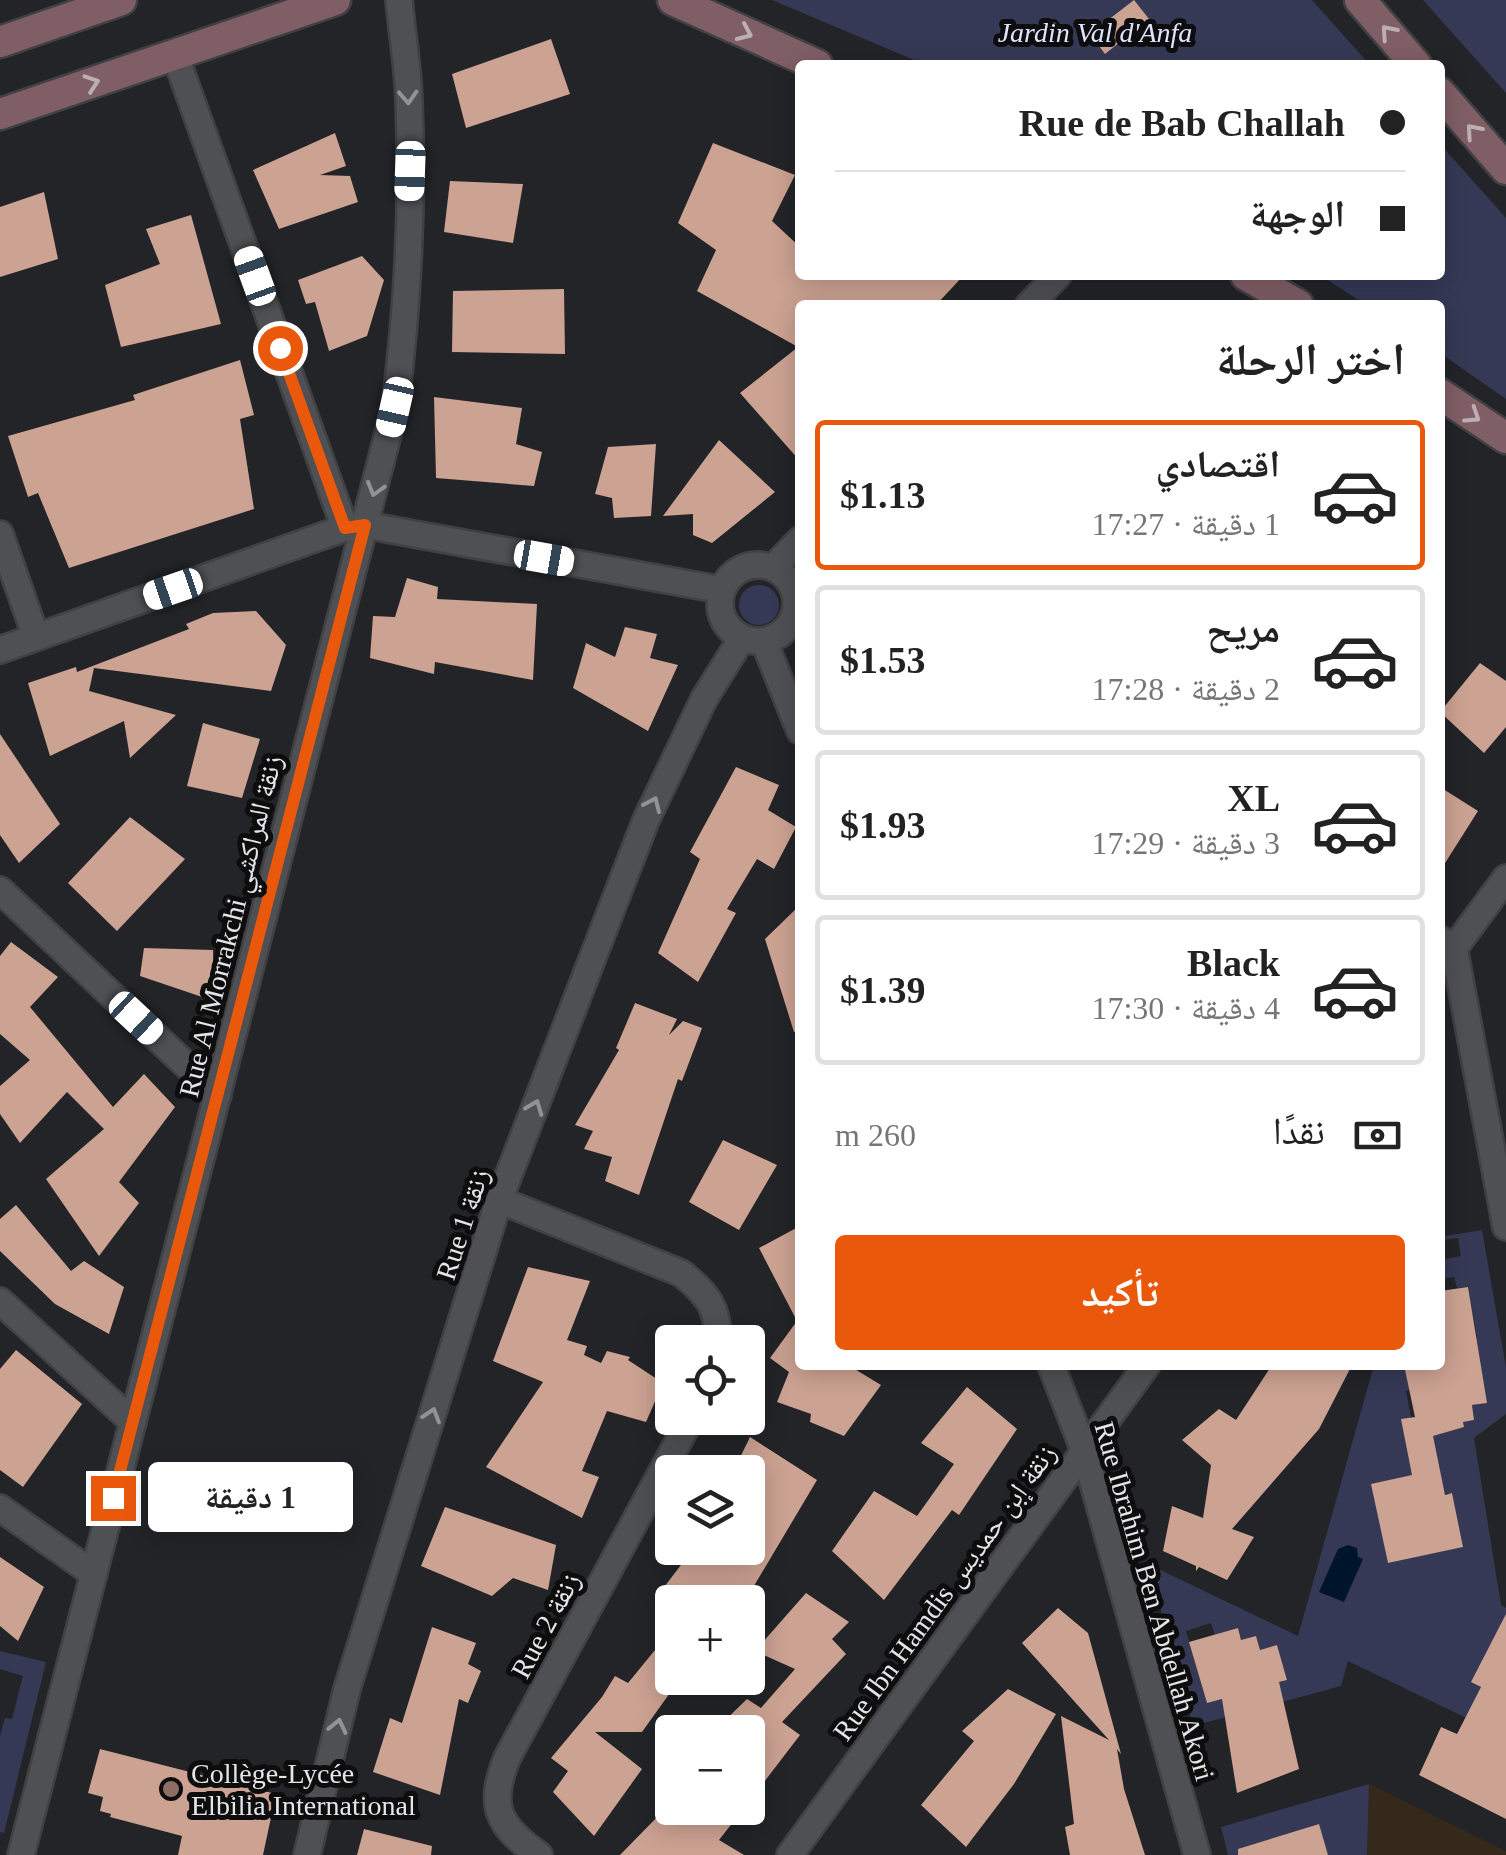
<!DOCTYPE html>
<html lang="ar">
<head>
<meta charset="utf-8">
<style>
  :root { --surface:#fff; --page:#f6f6f6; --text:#222; --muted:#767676; --line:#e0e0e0; --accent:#ea580c }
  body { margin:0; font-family:"Times New Roman","Noto Naskh Arabic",serif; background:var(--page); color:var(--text); direction:rtl; height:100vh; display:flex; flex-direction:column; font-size:38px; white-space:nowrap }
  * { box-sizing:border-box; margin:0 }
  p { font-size:32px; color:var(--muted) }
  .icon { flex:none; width:55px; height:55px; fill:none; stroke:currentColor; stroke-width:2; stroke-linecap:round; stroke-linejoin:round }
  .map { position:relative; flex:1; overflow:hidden; direction:ltr }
  .drawer { position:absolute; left:795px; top:300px; width:650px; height:1070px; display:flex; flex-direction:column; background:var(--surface); border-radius:10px; box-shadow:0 5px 25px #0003; direction:rtl }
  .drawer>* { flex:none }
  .top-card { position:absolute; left:795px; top:60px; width:650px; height:220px; border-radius:10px; box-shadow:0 5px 25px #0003; direction:rtl; display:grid; align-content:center; height:220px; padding:0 40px; background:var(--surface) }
  .buttons { position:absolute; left:655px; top:1325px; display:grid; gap:20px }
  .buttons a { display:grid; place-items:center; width:110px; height:110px; border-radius:10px; background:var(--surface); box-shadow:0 5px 25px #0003; font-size:50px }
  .end { position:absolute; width:45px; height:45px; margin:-22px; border:12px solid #ea580c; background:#fff; box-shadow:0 0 0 5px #fff }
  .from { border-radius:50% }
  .bubble { position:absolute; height:70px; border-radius:10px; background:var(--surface); box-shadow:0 5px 25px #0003; font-size:32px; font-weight:700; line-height:70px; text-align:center; direction:rtl }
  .car { position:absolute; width:30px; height:60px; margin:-30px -15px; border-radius:12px; box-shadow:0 0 8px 2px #0007; background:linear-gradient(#fff 24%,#345 0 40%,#fff 0 76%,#345 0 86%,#fff 0) }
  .top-card b { display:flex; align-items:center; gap:35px; height:95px; font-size:38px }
  .top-card b+b { border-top:2px solid var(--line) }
  .top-card i { width:25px; height:25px; background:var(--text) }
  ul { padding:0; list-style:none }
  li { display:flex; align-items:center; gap:30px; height:150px; margin:0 20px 15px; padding:0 20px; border:5px solid var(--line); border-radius:10px }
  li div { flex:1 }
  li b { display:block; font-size:38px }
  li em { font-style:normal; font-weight:700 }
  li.selected { border-color:var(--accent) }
  li>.icon { width:90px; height:90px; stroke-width:1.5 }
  h2 { padding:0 40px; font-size:45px; line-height:120px }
  .pay { display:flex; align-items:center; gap:25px; height:110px; padding:0 40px; font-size:38px }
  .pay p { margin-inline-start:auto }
  .action { display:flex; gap:20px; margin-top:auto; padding:20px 40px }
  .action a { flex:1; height:115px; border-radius:10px; background:var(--accent); color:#fff; font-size:40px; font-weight:700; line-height:115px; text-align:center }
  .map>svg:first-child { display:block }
</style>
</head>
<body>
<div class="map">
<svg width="1506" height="1855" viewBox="0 0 1506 1855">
  <rect width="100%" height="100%" fill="#232427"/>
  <path fill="#35291b" d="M 1369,1784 L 1506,1851 L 1506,1855 L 1367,1855 Z"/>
  <g fill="#353955" fill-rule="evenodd">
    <path d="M 772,0 L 1312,0 L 1370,65 L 926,65 Z"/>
    <path d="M 1423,0 L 1506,0 L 1506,93 Z"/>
    <path d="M 1440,144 L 1506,218 L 1506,399 L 1440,353 L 1440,305 L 1366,305 L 1320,275 L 1440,275 Z"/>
    <circle cx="759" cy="605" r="20"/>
    <path d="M 1482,1230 L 1506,1368 L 1506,1414 L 1474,1438 L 1501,1605 L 1506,1608 L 1506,1639 L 1471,1682 L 1481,1687 L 1506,1737 L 1348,1661 L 1341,1686 L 1193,1726 L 1148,1564 L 1298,1636 L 1374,1365 L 1405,1368 L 1440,1365 L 1440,1344 L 1477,1337 L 1468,1287 L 1457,1288 L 1454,1277 L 1440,1279 L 1440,1260 L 1461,1256 L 1458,1238 L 1440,1240 L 1440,1237 ZM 1422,1388 L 1486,1403 L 1472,1405 L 1474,1420 L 1463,1422 L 1464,1427 L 1406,1442 L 1411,1418 L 1406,1391 ZM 1372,1484 L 1452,1494 L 1463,1547 L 1388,1563 ZM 1211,1623 L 1215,1635 L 1238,1628 L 1241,1640 L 1256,1636 L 1260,1650 L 1277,1645 L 1287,1680 L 1207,1703 L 1186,1631 Z"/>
    <path d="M 0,1651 L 46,1662 L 4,1833 L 0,1832 L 0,1736 L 5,1718 L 12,1719 L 23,1676 L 0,1669 Z"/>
    <path d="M 1369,1784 L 1367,1855 L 1328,1855 L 1318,1824 L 1245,1847 L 1247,1855 L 1228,1855 L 1221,1827 Z"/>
  </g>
  <path fill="#00152b" d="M 1348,1545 L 1357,1548 L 1358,1557 L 1363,1559 L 1344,1602 L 1319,1592 L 1338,1549 Z"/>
  <g fill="#cca292">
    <path d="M 1134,0 L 1149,19 L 1105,54 L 1090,34 Z"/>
    <path d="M 551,39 L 570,94 L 466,128 L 452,74 Z"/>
    <path d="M 335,133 L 346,166 L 320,175 L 350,176 L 358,202 L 279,229 L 253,170 Z"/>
    <path d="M 713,143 L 795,175 L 772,221 L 800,247 L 800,275 L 964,275 L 936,305 L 800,305 L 800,461 L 740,393 L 798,347 L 697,291 L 716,250 L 678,223 Z"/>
    <path d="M 450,181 L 523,184 L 513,243 L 444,232 Z"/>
    <path d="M 44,192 L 58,259 L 0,277 L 0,207 Z"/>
    <path d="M 191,215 L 221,324 L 121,347 L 105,285 L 160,264 L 146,229 Z"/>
    <path d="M 362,256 L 384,280 L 367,336 L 329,351 L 315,302 L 306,304 L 298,280 Z"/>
    <path d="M 564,289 L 565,354 L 452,352 L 453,291 Z"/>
    <path d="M 240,360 L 254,415 L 240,419 L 254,509 L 69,568 L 38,493 L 28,497 L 8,436 L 135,400 L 133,395 Z"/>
    <path d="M 434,397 L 522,408 L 516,444 L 542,452 L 534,486 L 436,478 Z"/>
    <path d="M 719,440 L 775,492 L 712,543 L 693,535 L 693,514 L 663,516 Z"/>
    <path d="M 656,444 L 651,516 L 614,518 L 612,498 L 595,494 L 608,447 Z"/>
    <path d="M 407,578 L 438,587 L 437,599 L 537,604 L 533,680 L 435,662 L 434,674 L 370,658 L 373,616 L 395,617 Z"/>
    <path d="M 256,611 L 286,645 L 271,691 L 94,668 L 89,691 L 176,715 L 130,758 L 124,721 L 50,756 L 28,683 L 76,667 L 77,672 L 189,629 L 186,624 L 213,613 Z"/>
    <path d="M 625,627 L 657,634 L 650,658 L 678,665 L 648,731 L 573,688 L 586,643 L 615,657 Z"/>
    <path d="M 1480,663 L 1506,681 L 1506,727 L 1484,753 L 1440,712 Z"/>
    <path d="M 203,723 L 260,739 L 242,798 L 187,786 Z"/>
    <path d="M 0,734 L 60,824 L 19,863 L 0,835 Z"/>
    <path d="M 736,767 L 779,785 L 768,810 L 796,827 L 774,869 L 757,859 L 727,909 L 736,913 L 698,982 L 658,953 L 700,859 L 690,852 Z"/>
    <path d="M 1440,787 L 1478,811 L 1440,871 Z"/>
    <path d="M 130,817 L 185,859 L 117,931 L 68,883 Z"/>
    <path d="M 800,905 L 800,1031 L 794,1032 L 765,939 Z"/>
    <path d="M 11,942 L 58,977 L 30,1007 L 113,1107 L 144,1074 L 175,1107 L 119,1182 L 139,1203 L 99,1256 L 46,1179 L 104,1129 L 67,1092 L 20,1143 L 0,1114 L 0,1086 L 30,1060 L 0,1034 L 0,956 Z"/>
    <path d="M 144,948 L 213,950 L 214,1001 L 140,976 Z"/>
    <path d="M 635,1003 L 677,1019 L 669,1035 L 683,1021 L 702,1028 L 682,1081 L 678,1079 L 639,1195 L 605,1181 L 612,1157 L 584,1149 L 593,1131 L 575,1125 L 619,1050 L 616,1048 Z"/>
    <path d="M 723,1140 L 777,1165 L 739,1230 L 689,1202 Z"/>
    <path d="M 16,1205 L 71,1271 L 84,1261 L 124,1287 L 109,1334 L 55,1304 L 0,1251 L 0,1219 Z"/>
    <path d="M 800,1226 L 800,1365 L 848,1365 L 881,1385 L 844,1436 L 810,1422 L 811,1414 L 777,1402 L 789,1372 L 770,1358 L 797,1321 L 759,1248 Z"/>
    <path d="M 528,1267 L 590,1281 L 567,1340 L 587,1346 L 584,1355 L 601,1363 L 607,1351 L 630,1357 L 628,1360 L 663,1383 L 646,1422 L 607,1411 L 582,1471 L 599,1477 L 582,1518 L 486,1467 L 543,1382 L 493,1361 Z"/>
    <path d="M 1468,1287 L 1487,1403 L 1472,1405 L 1474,1420 L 1463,1422 L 1464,1427 L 1433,1436 L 1445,1495 L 1452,1493 L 1463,1547 L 1388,1563 L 1371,1484 L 1412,1475 L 1401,1419 L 1415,1417 L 1404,1365 L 1440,1365 L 1440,1291 Z"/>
    <path d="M 16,1350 L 82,1404 L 23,1487 L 0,1470 L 0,1369 Z"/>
    <path d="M 1272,1365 L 1352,1365 L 1319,1429 L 1232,1529 L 1254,1537 L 1227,1580 L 1199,1567 L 1196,1571 L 1196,1566 L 1163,1551 L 1172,1506 L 1203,1518 L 1211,1465 L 1182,1440 L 1219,1409 L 1236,1420 Z"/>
    <path d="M 967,1387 L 1017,1429 L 959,1515 L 952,1510 L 884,1600 L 832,1551 L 874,1491 L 917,1516 L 954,1464 L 921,1443 Z"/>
    <path d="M 750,1437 L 817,1480 L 748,1596 L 748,1585 L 735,1602 L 677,1602 L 658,1595 L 694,1548 L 748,1548 L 748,1472 L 733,1472 Z"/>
    <path d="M 445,1507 L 556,1545 L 548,1590 L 513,1578 L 492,1596 L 421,1566 Z"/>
    <path d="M 0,1557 L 44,1587 L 18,1641 L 0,1626 Z"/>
    <path d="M 806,1593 L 849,1622 L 832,1639 L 846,1654 L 782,1722 L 800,1735 L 748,1803 L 748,1732 L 713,1732 L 747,1699 L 761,1708 L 795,1669 L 755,1651 Z"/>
    <path d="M 1058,1608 L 1088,1633 L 1121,1754 L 1117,1749 L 1124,1789 L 1145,1855 L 1070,1855 L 1065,1827 L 1074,1824 L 1061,1716 L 1109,1740 L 1022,1643 Z"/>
    <path d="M 1506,1614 L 1506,1819 L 1419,1775 L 1441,1727 L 1457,1734 L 1481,1687 L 1471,1682 Z"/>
    <path d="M 432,1627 L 476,1643 L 468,1664 L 481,1671 L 468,1703 L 459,1699 L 440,1795 L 373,1772 L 390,1718 L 402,1723 Z"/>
    <path d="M 1238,1628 L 1241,1640 L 1256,1636 L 1260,1650 L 1277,1645 L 1287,1680 L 1279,1682 L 1299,1769 L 1237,1793 L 1222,1699 L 1207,1703 L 1189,1642 Z"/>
    <path d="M 655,1650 L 672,1661 L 672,1690 L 642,1732 L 595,1732 L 642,1769 L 594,1836 L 553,1792 L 568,1771 L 551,1758 L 602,1697 L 615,1676 L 628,1683 Z"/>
    <path d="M 1008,1689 L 1056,1714 L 1014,1784 L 966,1847 L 921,1805 L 974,1741 L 962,1731 Z"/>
    <path d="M 100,1749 L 276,1794 L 263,1855 L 178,1855 L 182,1836 L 110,1817 L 111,1814 L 100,1811 L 103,1797 L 88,1793 Z"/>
    <path d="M 666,1808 L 744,1808 L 719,1840 L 744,1855 L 620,1855 Z"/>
    <path d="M 1319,1824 L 1328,1855 L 1238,1855 L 1238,1849 Z"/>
    <path d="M 364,1829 L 432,1846 L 431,1855 L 357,1855 Z"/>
  </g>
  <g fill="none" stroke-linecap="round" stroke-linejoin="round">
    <defs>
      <g id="street">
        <path d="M 175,55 L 345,528"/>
        <path d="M 1029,305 L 1058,275"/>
        <path d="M 0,534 L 36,637"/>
        <circle cx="758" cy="603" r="38"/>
        <path d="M 773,568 L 800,540"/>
        <path d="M 764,641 L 800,731"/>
        <path d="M 0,650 L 345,528 L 365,525 L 722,590"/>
        <path d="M 0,890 L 218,1095"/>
        <path d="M 1440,939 L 1454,948 L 1506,1227"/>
        <path d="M 1444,962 L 1506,878"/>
        <path d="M 499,1200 L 681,1273 C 707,1293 719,1309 718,1342"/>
        <path d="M 0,1301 L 133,1422"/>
        <path d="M 1051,1365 L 1084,1450 L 1197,1855"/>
        <path d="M 0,1508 L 94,1574"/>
        <path d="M 21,1855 L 395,407 C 408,306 413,202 409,100 C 408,67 402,33 399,0"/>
        <path d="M 307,1855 L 347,1689 L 499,1200 L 646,820 L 704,699 L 742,638"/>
        <path d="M 539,1855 C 497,1825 488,1806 507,1758 L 691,1418"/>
        <path d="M 790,1855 L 1147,1365"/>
      </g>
      <g id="secondary">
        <path d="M 673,0 L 817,65"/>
        <path d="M 1360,0 L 1416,65"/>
        <path d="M 0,42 L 121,0"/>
        <path d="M 1440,93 L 1506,169"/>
        <path d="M 0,114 L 335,0"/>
        <path d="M 1246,275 L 1298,305"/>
        <path d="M 1440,394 L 1506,438"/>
      </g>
    </defs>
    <use href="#street" stroke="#414144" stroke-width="30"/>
    <use href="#secondary" stroke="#414144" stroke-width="35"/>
    <use href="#street" stroke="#4f5053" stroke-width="25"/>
    <use href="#secondary" stroke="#805e65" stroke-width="30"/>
  </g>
  <defs><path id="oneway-chevron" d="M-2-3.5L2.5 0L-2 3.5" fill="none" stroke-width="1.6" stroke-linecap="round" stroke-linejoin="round" transform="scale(2.5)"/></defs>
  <g stroke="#bcafb3">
    <use href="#oneway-chevron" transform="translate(1388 32) rotate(-131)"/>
    <use href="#oneway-chevron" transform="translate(745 33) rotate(24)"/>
    <use href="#oneway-chevron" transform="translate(92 83) rotate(-19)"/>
    <use href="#oneway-chevron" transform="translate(1473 131) rotate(-131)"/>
    <use href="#oneway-chevron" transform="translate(1473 416) rotate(33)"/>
  </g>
  <g stroke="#929396">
    <use href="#oneway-chevron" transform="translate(408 97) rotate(87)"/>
    <use href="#oneway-chevron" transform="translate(375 489) rotate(106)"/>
    <use href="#oneway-chevron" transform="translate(653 804) rotate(-66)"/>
    <use href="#oneway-chevron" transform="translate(535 1107) rotate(-69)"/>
    <use href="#oneway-chevron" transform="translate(432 1415) rotate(-73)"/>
    <use href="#oneway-chevron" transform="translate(338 1726) rotate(-77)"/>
  </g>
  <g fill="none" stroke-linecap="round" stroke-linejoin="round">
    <path stroke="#ea580c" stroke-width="12" d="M 113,1498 L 365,525 L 345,528 L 280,348"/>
  </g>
  <circle fill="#8d6e63" stroke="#0d0d0e" stroke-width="4" cx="171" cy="1789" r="10"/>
  <g text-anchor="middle" stroke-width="10" stroke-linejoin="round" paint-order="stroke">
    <g font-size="28" font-style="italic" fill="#dfe3fc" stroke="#0d0d0e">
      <text x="1095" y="42">Jardin Val d'Anfa</text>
    </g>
    <g font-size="28" fill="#e4e5e7" stroke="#0d0d0e">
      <text transform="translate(230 926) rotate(-76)" y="10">Rue Al Morrakchi زنقة المراكشي</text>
      <text transform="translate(462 1224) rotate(-72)" y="10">Rue 1 زنقة</text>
      <text transform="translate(944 1592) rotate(-54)" y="10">Rue Ibn Hamdis زنقة إبن حمديس</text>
      <text transform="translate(1155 1601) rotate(74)" y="10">Rue Ibrahim Ben Abdellah Akori</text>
      <text transform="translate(545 1625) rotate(-62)" y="10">Rue 2 زنقة</text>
    </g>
    <g font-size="28" fill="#e4e5e7" stroke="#0d0d0e" text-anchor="start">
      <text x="191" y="1783">Collège-Lycée<tspan x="191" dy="32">Elbilia International</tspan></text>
    </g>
  </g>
</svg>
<div class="buttons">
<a><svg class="icon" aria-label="locate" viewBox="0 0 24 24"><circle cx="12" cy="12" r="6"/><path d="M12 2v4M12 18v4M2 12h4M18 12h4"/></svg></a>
<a><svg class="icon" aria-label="layers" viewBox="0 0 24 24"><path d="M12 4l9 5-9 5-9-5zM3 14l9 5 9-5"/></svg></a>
<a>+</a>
<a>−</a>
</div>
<i class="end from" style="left:280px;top:348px"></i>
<i class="end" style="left:113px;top:1498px"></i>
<div class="bubble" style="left:148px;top:1462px;width:205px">1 دقيقة</div>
<i class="car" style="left:410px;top:171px;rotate:182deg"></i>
<i class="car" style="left:255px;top:276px;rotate:340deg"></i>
<i class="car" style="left:395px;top:407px;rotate:193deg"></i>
<i class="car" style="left:544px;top:558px;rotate:100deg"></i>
<i class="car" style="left:173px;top:589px;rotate:251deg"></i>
<i class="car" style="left:136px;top:1018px;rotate:133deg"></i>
<div class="top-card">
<b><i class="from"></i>Rue de Bab Challah</b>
<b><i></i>الوجهة</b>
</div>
<section class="drawer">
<h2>اختر الرحلة</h2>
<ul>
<li class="selected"><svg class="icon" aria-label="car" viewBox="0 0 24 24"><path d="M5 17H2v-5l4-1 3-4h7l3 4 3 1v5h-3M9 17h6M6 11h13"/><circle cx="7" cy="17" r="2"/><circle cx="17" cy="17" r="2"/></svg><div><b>اقتصادي</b><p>1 دقيقة · 17:27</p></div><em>$1.13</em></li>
<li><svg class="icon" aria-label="car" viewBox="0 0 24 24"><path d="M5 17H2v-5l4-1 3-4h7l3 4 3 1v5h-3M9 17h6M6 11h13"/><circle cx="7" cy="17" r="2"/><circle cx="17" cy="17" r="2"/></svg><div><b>مريح</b><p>2 دقيقة · 17:28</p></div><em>$1.53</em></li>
<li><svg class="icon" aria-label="car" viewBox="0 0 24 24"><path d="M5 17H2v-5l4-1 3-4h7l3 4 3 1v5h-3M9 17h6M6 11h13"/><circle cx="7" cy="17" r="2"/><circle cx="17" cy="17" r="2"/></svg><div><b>XL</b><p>3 دقيقة · 17:29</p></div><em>$1.93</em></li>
<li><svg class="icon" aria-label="car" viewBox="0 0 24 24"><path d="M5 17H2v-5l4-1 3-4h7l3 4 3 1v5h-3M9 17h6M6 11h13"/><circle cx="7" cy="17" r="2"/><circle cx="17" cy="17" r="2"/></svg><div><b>Black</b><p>4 دقيقة · 17:30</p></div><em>$1.39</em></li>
</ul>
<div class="pay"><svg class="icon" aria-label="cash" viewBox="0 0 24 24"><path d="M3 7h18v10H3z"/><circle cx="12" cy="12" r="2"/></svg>نقدًا<p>260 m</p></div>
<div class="action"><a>تأكيد</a></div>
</section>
</div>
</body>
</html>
